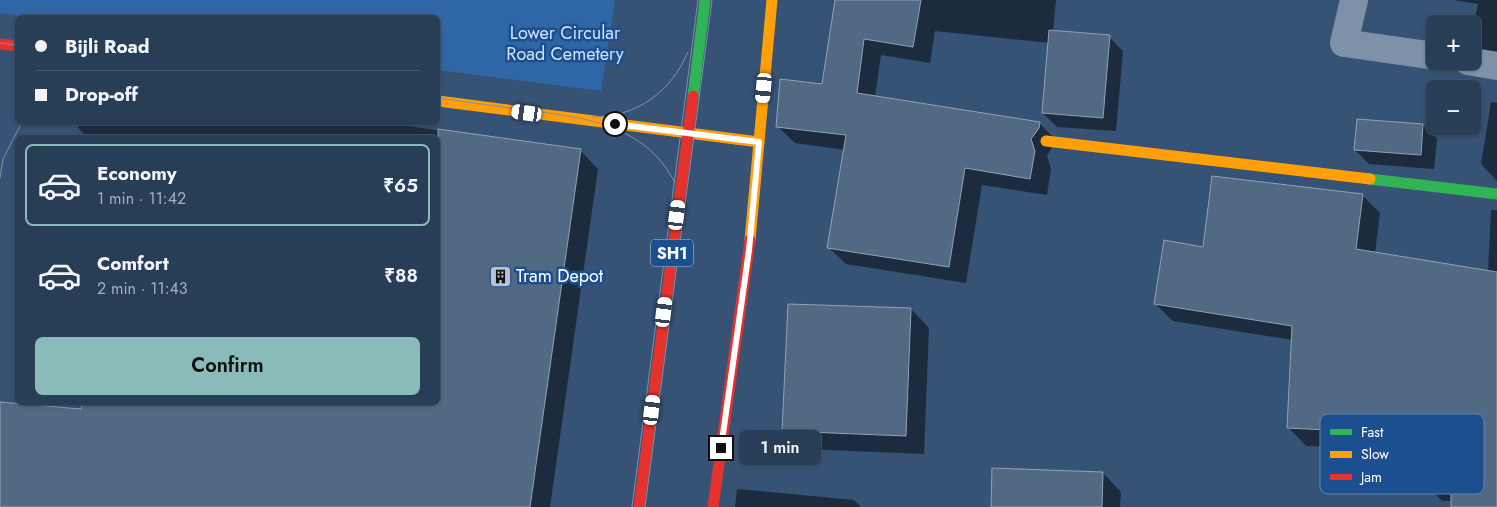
<!DOCTYPE html>
<html lang="en">
<head>
<meta charset="utf-8">
<style>
  :root { --surface:#283e57; --page:#344961; --text:#f1f3f6; --muted:#a5aeba; --line:#44576d; --accent:#8bbbb9 }
  body { margin:0; font-family:Jost,sans-serif; background:var(--page); color:var(--text); height:100vh; display:flex; flex-direction:column; font-size:19px; white-space:nowrap }
  * { box-sizing:border-box; margin:0 }
  p { font-size:16px; color:var(--muted) }
  .icon { flex:none; width:28px; height:28px; fill:none; stroke:currentColor; stroke-width:2; stroke-linecap:round; stroke-linejoin:round }
  .map { position:relative; flex:1; overflow:hidden }
  .panel { position:absolute; left:15px; top:135px; width:425px; height:270px; display:flex; flex-direction:column; background:var(--surface); border-radius:8px; box-shadow:0 1px 4px #0004,0 0 0 1px var(--line) }
  .panel>* { flex:none }
  .banner { position:absolute; left:15px; top:15px; width:425px; height:110px; border-radius:8px; box-shadow:0 1px 4px #0004,0 0 0 1px var(--line); display:grid; align-content:center; height:110px; padding:0 20px; background:var(--surface) }
  .buttons { position:absolute; left:1426px; top:15px; display:grid; gap:10px }
  .buttons a { display:grid; place-items:center; width:55px; height:55px; border-radius:8px; background:var(--surface); box-shadow:0 1px 4px #0004,0 0 0 1px var(--line); font-size:25px }
  .end { position:absolute; width:22px; height:22px; margin:-11px; border:6px solid #fff; background:#111; box-shadow:0 0 0 2px #111 }
  .from { border-radius:50% }
  .bubble { position:absolute; height:35px; border-radius:8px; background:var(--surface); box-shadow:0 1px 4px #0004,0 0 0 1px var(--line); font-size:16px; font-weight:600; line-height:35px; text-align:center }
  .car { position:absolute; width:15px; height:30px; margin:-15px -8px; border-radius:6px; box-shadow:0 0 4px 1px #0007; background:linear-gradient(#fff 24%,#345 0 40%,#fff 0 76%,#345 0 86%,#fff 0) }
  .banner b { display:flex; align-items:center; gap:18px; height:48px; font-size:19px }
  .banner b+b { border-top:1px solid var(--line) }
  .banner i { width:12px; height:12px; background:var(--text) }
  ul { padding:9px 0 0; list-style:none }
  li { display:flex; align-items:center; gap:15px; height:82px; margin:0 10px 8px; padding:0 10px; border:2px solid transparent; border-radius:8px }
  li div { flex:1 }
  li b { display:block; font-size:19px }
  li em { font-style:normal; font-weight:600 }
  li.active { border-color:var(--accent) }
  li>.icon { width:45px; height:45px; stroke-width:1.5 }
  .action { display:flex; gap:10px; margin-top:auto; padding:10px 20px }
  .action a { flex:1; height:58px; border-radius:8px; background:var(--accent); color:#111; font-size:20px; font-weight:600; line-height:58px; text-align:center }
  .map>svg:first-child { display:block }
</style>
</head>
<body>
<div class="map">
<svg width="1497" height="507" viewBox="0 0 1497 507">
  <rect width="100%" height="100%" fill="#365274"/>
  <path fill="#2f66a5" d="M 0,0 L 615,0 L 601,91 L 438,70 L 438,18 L 33,18 L 0,13 Z"/>
  <g fill="#0007">
    <path d="M 836,0 L 1056,0 L 1053,32 L 1109,37 L 1123,51 L 1116,131 L 1057,127 L 1043,113 L 1050,43 L 935,31 L 930,63 L 881,55 L 875,97 L 1039,123 L 1056,140 L 1047,156 L 1051,169 L 1047,195 L 982,185 L 966,283 L 846,264 L 828,247 L 845,150 L 795,143 L 777,126 L 823,85 Z"/>
    <path d="M 1453,0 L 1497,0 L 1497,62 L 1472,48 L 1472,31 L 1478,4 Z"/>
    <path d="M 1491,102 L 1497,103 L 1497,181 L 1481,164 Z"/>
    <path d="M 79,122 L 379,122 L 580,150 L 598,169 L 550,507 L 0,507 L 0,403 L 82,411 L 438,402 L 438,138 L 88,138 L 78,128 Z"/>
    <path d="M 1423,125 L 1437,139 L 1434,169 L 1369,164 L 1355,150 Z"/>
    <path d="M 1362,195 L 1380,213 L 1375,253 L 1488,272 L 1491,210 L 1497,210 L 1497,507 L 1452,507 L 1452,501 L 1442,501 L 1425,483 L 1426,451 L 1306,446 L 1289,428 L 1293,340 L 1173,321 L 1155,304 L 1204,248 Z"/>
    <path d="M 911,309 L 929,328 L 924,454 L 802,449 L 784,431 Z"/>
    <path d="M 1103,473 L 1121,492 L 1120,507 L 992,507 Z"/>
    <path d="M 737,489 L 854,500 L 861,507 L 735,507 Z"/>
  </g>
  <g fill="#526984" stroke="#92a2b6">
    <path d="M 835,0 L 921,0 L 913,47 L 864,39 L 857,93 L 1040,122 L 1039,128 L 1031,139 L 1035,151 L 1030,179 L 965,168 L 949,267 L 827,248 L 846,135 L 776,127 L 780,79 L 822,84 Z"/>
    <path d="M 1049,30 L 1110,35 L 1103,118 L 1042,113 Z"/>
    <path d="M 1357,119 L 1423,124 L 1421,155 L 1354,150 Z"/>
    <path d="M 438,129 L 581,149 L 530,507 L 0,507 L 0,402 L 81,409 L 82,402 L 438,402 Z"/>
    <path d="M 1212,176 L 1363,194 L 1356,249 L 1497,272 L 1497,507 L 1451,507 L 1451,484 L 1423,484 L 1426,435 L 1287,428 L 1292,326 L 1154,304 L 1164,240 L 1203,247 Z"/>
    <path d="M 788,304 L 911,308 L 906,436 L 782,431 Z"/>
    <path d="M 992,468 L 1103,472 L 1102,507 L 991,507 Z"/>
  </g>
  <g fill="none" stroke-linecap="round" stroke-linejoin="round">
    <g stroke="#7d92a8" stroke-width="28">
      <path d="M 1354,0 L 1344,43 L 1435,56"/>
      <path d="M 1468,61 L 1497,66"/>
    </g>
    <g stroke="#30b455" stroke-width="11">
      <path d="M 693,96 L 705,0"/>
      <path d="M 1370,179 L 1497,194"/>
    </g>
    <g stroke="#ff9f0a" stroke-width="11">
      <path d="M 438,101 L 759,142"/>
      <path d="M 1046,141 L 1370,179"/>
      <path d="M 750,240 L 772,0"/>
    </g>
    <g stroke="#e5322d" stroke-width="11">
      <path d="M 0,44 L 18,46"/>
      <path d="M 639,507 L 693,96"/>
      <path d="M 713,507 L 750,240"/>
    </g>
    <g stroke="#7e92a7" stroke-width="1">
      <path d="M 0,43 L 18,45"/>
      <path d="M 438,98 C 467,102 496,106 525,110 C 582,117 646,124 675,183"/>
      <path d="M 593,117 C 637,117 671,92 688,52"/>
      <path d="M 0,178 L 3,159 L 22,122"/>
      <path d="M 632,507 L 698,0"/>
      <path d="M 645,507 L 712,0"/>
    </g>
  </g>
  <g fill="none" stroke-linecap="round" stroke-linejoin="round">
    <path stroke="#fff" stroke-width="6" d="M 615,124 L 759,142 L 749,250 L 721,448"/>
  </g>
  <defs>
    <symbol id="building-square" viewBox="-11 -11 22 22"><rect x="-9" y="-9" width="18" height="18" rx="4" fill="#b9c2ce" stroke="#1b4f8f"/><path d="M-4-6H4V6H1V3H-1V6H-4ZM-2.5-4.3h1.7v1.8h-1.7ZM.8-4.3h1.7v1.8H.8ZM-2.5-1h1.7V.8h-1.7ZM.8-1h1.7V.8H.8Z" fill="#111"/></symbol>
  </defs>
  <g fill-rule="evenodd">
    <use href="#building-square" x="488" y="264" width="25" height="25"/>
  </g>
  <g text-anchor="middle" stroke-width="5" stroke-linejoin="round" paint-order="stroke">
    <rect fill="#1b4f8f" stroke="#bbcadd" stroke-width="1" x="651" y="239.5" width="42" height="27" rx="4"/>
    <g font-size="16" font-weight="bold" fill="#fff">
      <text x="672" y="259">SH1</text>
    </g>
    <g font-size="18" fill="#cfe3fa" stroke="#1b4f8f">
      <text x="565" y="39">Lower Circular<tspan x="565" dy="21">Road Cemetery</tspan></text>
    </g>
    <g font-size="18" fill="#fff" stroke="#1b4f8f" text-anchor="start">
      <text x="516" y="282">Tram Depot</text>
    </g>
  </g>
  <rect x="1320" y="414" width="164" height="80" rx="8" fill="#1b4f8f" stroke="#5f84b1" stroke-width="1"/>
  <rect x="1330" y="429" width="22" height="6" fill="#30b455"/>
  <rect x="1330" y="451" width="22" height="7" fill="#ff9f0a"/>
  <rect x="1330" y="474" width="22" height="6" fill="#e5322d"/>
  <g font-size="14" fill="#fff">
    <text x="1361" y="437">Fast</text>
    <text x="1361" y="459">Slow</text>
    <text x="1361" y="482">Jam</text>
  </g>
</svg>
<div class="buttons">
<a>+</a>
<a>−</a>
</div>
<i class="end from" style="left:615px;top:124px"></i>
<i class="end" style="left:721px;top:448px"></i>
<div class="bubble" style="left:739px;top:430px;width:82px">1 min</div>
<i class="car" style="left:764px;top:88px;rotate:185deg"></i>
<i class="car" style="left:527px;top:113px;rotate:278deg"></i>
<i class="car" style="left:677px;top:215px;rotate:7deg"></i>
<i class="car" style="left:664px;top:312px;rotate:7deg"></i>
<i class="car" style="left:652px;top:410px;rotate:7deg"></i>
<div class="banner">
<b><i class="from"></i>Bijli Road</b>
<b><i></i>Drop-off</b>
</div>
<section class="panel">
<ul>
<li class="active"><svg class="icon" aria-label="car" viewBox="0 0 24 24"><path d="M5 17H2v-5l4-1 3-4h7l3 4 3 1v5h-3M9 17h6M6 11h13"/><circle cx="7" cy="17" r="2"/><circle cx="17" cy="17" r="2"/></svg><div><b>Economy</b><p>1 min · 11:42</p></div><em>₹65</em></li>
<li><svg class="icon" aria-label="car" viewBox="0 0 24 24"><path d="M5 17H2v-5l4-1 3-4h7l3 4 3 1v5h-3M9 17h6M6 11h13"/><circle cx="7" cy="17" r="2"/><circle cx="17" cy="17" r="2"/></svg><div><b>Comfort</b><p>2 min · 11:43</p></div><em>₹88</em></li>
</ul>
<div class="action"><a>Confirm</a></div>
</section>
</div>
</body>
</html>
